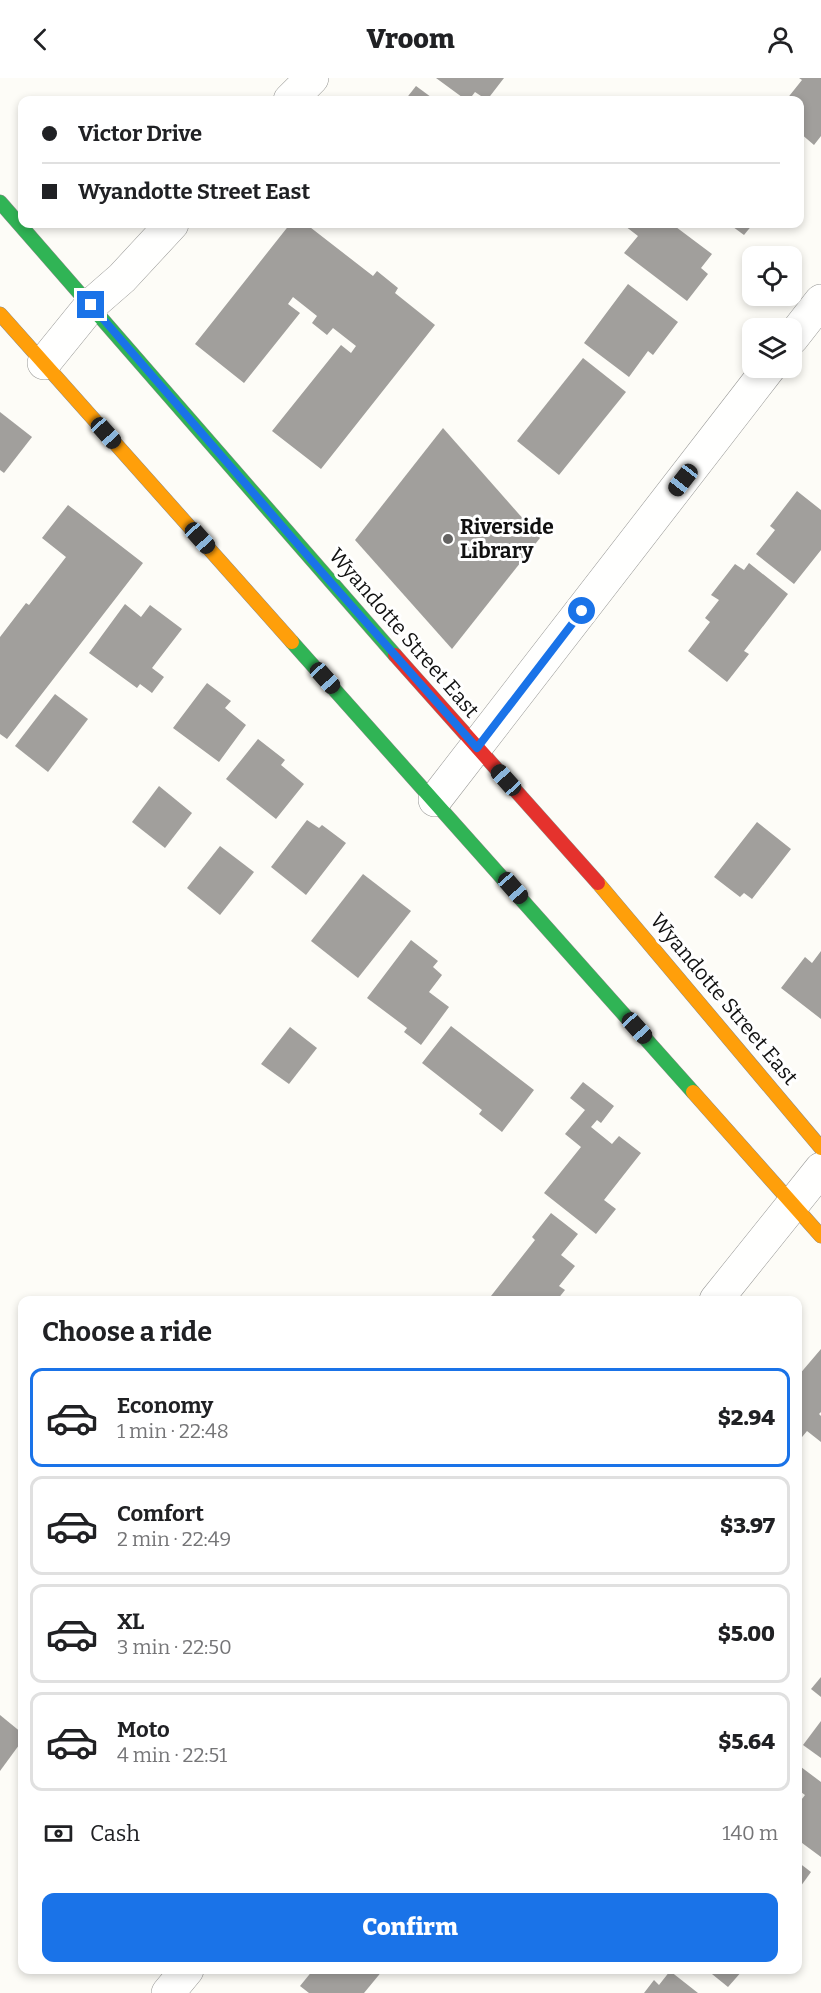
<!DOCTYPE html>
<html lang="en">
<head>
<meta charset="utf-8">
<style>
  :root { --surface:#fff; --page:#f2f2f2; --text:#202124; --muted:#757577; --line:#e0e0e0; --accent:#1a73e8 }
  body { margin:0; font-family:Bitter,serif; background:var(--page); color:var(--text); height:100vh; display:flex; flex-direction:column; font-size:22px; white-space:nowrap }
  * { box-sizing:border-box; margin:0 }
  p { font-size:20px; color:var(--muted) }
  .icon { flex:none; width:33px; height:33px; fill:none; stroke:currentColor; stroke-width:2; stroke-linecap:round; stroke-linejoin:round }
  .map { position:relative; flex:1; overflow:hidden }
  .drawer { position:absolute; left:18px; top:1218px; width:784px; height:678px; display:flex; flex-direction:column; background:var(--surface); border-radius:12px; box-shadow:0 3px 9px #0003 }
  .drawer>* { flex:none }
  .top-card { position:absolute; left:18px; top:18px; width:786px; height:132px; border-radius:12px; box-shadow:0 3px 9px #0003; display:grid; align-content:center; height:132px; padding:0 24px; background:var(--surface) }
  .fabs { position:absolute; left:742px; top:168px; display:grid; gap:12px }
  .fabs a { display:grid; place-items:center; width:60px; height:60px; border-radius:12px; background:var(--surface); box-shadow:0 3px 9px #0003; font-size:30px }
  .end { position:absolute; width:27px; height:27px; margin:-14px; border:8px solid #1a73e8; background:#fff; box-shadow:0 0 0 3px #fff }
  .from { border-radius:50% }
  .car { position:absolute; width:18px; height:36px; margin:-18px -9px; border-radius:8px; box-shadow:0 0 4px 2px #0007; background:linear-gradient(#222 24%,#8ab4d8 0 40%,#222 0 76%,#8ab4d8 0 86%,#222 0) }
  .top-card b { display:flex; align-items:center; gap:21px; height:57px; font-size:22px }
  .top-card b+b { border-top:2px solid var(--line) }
  .top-card i { width:15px; height:15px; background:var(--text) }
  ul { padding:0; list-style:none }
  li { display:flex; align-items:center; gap:18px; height:99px; margin:0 12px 9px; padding:0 12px; border:3px solid var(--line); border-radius:12px }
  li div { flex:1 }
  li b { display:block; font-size:22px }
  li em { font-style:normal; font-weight:800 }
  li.on { border-color:var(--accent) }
  li>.icon { width:54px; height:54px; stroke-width:1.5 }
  h2 { padding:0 24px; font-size:27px; line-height:72px }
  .pay { display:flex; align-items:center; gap:15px; height:66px; padding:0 24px; font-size:22px }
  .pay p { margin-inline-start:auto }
  .button { display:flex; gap:12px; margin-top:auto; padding:12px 24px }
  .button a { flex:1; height:69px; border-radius:12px; background:var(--accent); color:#fff; font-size:24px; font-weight:800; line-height:69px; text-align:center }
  header { display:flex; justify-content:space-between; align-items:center; height:78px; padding:0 24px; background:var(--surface); font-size:27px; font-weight:800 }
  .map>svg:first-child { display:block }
</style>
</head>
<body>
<header><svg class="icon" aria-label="back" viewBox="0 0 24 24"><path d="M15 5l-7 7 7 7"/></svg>Vroom<svg class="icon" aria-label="person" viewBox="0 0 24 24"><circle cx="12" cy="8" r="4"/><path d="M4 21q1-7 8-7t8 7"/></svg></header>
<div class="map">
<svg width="821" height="1915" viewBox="0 0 821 1915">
  <rect width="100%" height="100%" fill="#fdfcf7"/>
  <g fill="#a19f9c">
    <path d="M 436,0 L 504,0 L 487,22 L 475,14 L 469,22 L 466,22 Z"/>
    <path d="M 799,0 L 821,0 L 821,58 L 814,67 L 800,55 L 800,22 L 786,22 L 802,2 Z"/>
    <path d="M 416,8 L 435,22 L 405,22 Z"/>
    <path d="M 290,146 L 306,146 L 373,198 L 377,193 L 398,210 L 395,215 L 435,247 L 321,391 L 272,353 L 341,267 L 351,275 L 356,268 L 333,250 L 327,257 L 312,245 L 317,238 L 293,219 L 288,226 L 300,235 L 244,305 L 195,266 Z"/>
    <path d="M 627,146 L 672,146 L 712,176 L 701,190 L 708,196 L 687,223 L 624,175 L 638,158 L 625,148 Z"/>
    <path d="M 729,146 L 753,146 L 744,157 Z"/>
    <path d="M 628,206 L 678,244 L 653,277 L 648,273 L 629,299 L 584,265 Z"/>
    <path d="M 583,280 L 626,314 L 559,397 L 517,363 Z"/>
    <path d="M 0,334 L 32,359 L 4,395 L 0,392 Z"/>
    <path d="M 443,350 L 540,460 L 452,571 L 355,462 Z"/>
    <path d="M 797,413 L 821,432 L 821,472 L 794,506 L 756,476 L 775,452 L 770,448 Z"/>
    <path d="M 68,427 L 143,485 L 7,661 L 0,656 L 0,559 L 26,525 L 29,527 L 66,479 L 42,460 Z"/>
    <path d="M 749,485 L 788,516 L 744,573 L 749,576 L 727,604 L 688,573 L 710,544 L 705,540 L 719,522 L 711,517 L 735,486 L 744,492 Z"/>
    <path d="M 125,526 L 141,539 L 150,527 L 182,551 L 152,590 L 164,599 L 152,615 L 140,606 L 137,610 L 89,575 Z"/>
    <path d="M 207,605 L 231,623 L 225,630 L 246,647 L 219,684 L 173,650 Z"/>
    <path d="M 55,616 L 88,641 L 48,694 L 15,668 Z"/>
    <path d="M 258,661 L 285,682 L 281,687 L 304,706 L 276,741 L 226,701 Z"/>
    <path d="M 159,708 L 192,735 L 165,770 L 132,744 Z"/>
    <path d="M 307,742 L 319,750 L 322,747 L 346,765 L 306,817 L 271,789 Z"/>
    <path d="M 757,744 L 791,771 L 752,821 L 744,815 L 740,819 L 714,799 Z"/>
    <path d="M 220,768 L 254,794 L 220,837 L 187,810 Z"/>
    <path d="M 363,796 L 411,833 L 358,900 L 311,863 Z"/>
    <path d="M 411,862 L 438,883 L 433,889 L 442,897 L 429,914 L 449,929 L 421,967 L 404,954 L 407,950 L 367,920 Z"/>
    <path d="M 821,873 L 821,941 L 781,910 L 805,879 L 812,885 Z"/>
    <path d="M 451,948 L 534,1012 L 502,1054 L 479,1036 L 482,1032 L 422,985 Z"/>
    <path d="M 290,949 L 317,970 L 289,1006 L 261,986 Z"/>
    <path d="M 583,1004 L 614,1028 L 601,1045 L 597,1042 L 591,1049 L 612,1066 L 619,1058 L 641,1075 L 604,1122 L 616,1131 L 596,1156 L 544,1115 L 581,1069 L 565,1056 L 585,1032 L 570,1020 Z"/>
    <path d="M 551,1135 L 578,1156 L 561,1177 L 575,1188 L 559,1208 L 565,1212 L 557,1222 L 496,1222 L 491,1218 L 535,1162 L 532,1159 Z"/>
    <path d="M 821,1271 L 821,1334 L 819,1336 L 821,1338 L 821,1364 L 807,1353 L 798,1364 L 798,1298 Z"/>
    <path d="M 821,1599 L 821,1619 L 811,1611 Z"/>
    <path d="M 0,1637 L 22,1655 L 22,1663 L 0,1693 Z"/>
    <path d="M 821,1643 L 821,1680 L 803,1667 Z"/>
    <path d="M 801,1689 L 821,1704 L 821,1779 L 798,1762 L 798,1726 L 805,1717 L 798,1712 L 798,1694 Z"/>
    <path d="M 798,1784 L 811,1794 L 798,1812 Z"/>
    <path d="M 313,1892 L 383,1892 L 364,1915 L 309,1915 L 300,1908 Z"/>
    <path d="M 707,1892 L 743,1892 L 728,1909 Z"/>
    <path d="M 670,1893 L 698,1915 L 644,1915 L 654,1902 L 659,1907 Z"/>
  </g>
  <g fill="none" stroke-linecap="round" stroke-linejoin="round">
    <defs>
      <g id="street">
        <path d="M 290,22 L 312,0"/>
        <path d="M 792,260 L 821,223"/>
        <path d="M 44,285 L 91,227 L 122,200 L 172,146"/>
        <path d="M 435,722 L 769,290"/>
        <path d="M 716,1222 L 821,1091"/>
        <path d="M 168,1915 L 187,1892"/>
      </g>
      <g id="fast">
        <path d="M 0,124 L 395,577"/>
        <path d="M 292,564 L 693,1014"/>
      </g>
      <g id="slow">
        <path d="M 0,236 L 292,564"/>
        <path d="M 598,805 L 821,1070"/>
        <path d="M 693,1014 L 821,1158"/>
      </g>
      <path id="jam" d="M 395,577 L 598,805"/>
    </defs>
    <use href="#street" stroke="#979795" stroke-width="34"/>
    <use href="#fast" stroke="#8e8d8b" stroke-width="15"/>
    <use href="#slow" stroke="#8e8d8b" stroke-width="15"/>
    <use href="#jam" stroke="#8e8d8b" stroke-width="15"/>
    <use href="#street" stroke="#fffffe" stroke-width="33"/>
    <use href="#fast" stroke="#30b455" stroke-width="14"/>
    <use href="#slow" stroke="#ff9f0a" stroke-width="14"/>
    <use href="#jam" stroke="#e5322d" stroke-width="14"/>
  </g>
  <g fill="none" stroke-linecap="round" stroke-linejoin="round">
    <path stroke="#1a73e8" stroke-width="8" d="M 91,227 L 320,492 L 477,670 L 582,533"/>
  </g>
  <circle fill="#646362" stroke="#fff" stroke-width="2" cx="448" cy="461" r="6"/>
  <g text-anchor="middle" stroke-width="6" stroke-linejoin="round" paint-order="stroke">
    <g font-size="21" font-weight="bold" fill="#111" stroke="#fff" text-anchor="start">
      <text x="460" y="456">Riverside<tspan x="460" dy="24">Library</tspan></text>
    </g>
    <g font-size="21" fill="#111" stroke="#fff">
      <text transform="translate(404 555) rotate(49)" y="7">Wyandotte Street East</text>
      <text transform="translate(724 921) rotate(50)" y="7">Wyandotte Street East</text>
    </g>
  </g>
</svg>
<div class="fabs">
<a><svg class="icon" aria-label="locate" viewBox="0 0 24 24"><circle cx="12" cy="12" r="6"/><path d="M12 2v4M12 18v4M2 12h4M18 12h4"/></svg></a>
<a><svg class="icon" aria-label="layers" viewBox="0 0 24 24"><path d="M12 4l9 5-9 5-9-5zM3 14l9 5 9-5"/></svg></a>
</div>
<i class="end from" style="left:582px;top:533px"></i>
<i class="end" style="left:91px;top:227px"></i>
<i class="car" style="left:106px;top:355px;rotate:138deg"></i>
<i class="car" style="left:683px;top:402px;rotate:218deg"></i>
<i class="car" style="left:200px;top:460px;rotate:138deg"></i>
<i class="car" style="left:325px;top:600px;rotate:138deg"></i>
<i class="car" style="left:506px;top:702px;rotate:318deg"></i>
<i class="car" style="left:513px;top:810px;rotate:139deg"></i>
<i class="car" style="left:637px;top:950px;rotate:138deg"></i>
<div class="top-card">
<b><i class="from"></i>Victor Drive</b>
<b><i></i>Wyandotte Street East</b>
</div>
<section class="drawer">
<h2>Choose a ride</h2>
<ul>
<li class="on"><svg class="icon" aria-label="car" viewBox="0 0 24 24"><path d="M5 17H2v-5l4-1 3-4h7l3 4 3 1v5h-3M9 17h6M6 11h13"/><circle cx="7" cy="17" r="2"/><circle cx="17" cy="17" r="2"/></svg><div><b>Economy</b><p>1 min · 22:48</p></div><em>$2.94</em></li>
<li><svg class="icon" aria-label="car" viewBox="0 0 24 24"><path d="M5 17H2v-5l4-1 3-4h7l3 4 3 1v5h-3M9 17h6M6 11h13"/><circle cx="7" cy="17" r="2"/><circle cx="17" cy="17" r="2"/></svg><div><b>Comfort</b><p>2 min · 22:49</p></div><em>$3.97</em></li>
<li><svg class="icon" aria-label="car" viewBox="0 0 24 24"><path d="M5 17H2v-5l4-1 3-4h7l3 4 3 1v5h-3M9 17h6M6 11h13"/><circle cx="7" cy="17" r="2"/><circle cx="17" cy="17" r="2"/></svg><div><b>XL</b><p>3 min · 22:50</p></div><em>$5.00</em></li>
<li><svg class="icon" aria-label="car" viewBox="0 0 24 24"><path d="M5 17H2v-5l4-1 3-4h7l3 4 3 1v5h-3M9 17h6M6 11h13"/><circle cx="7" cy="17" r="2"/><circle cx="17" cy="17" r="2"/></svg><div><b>Moto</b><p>4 min · 22:51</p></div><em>$5.64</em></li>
</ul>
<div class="pay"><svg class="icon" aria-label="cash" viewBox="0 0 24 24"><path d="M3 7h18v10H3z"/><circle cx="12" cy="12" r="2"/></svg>Cash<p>140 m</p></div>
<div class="button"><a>Confirm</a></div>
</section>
</div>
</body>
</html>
